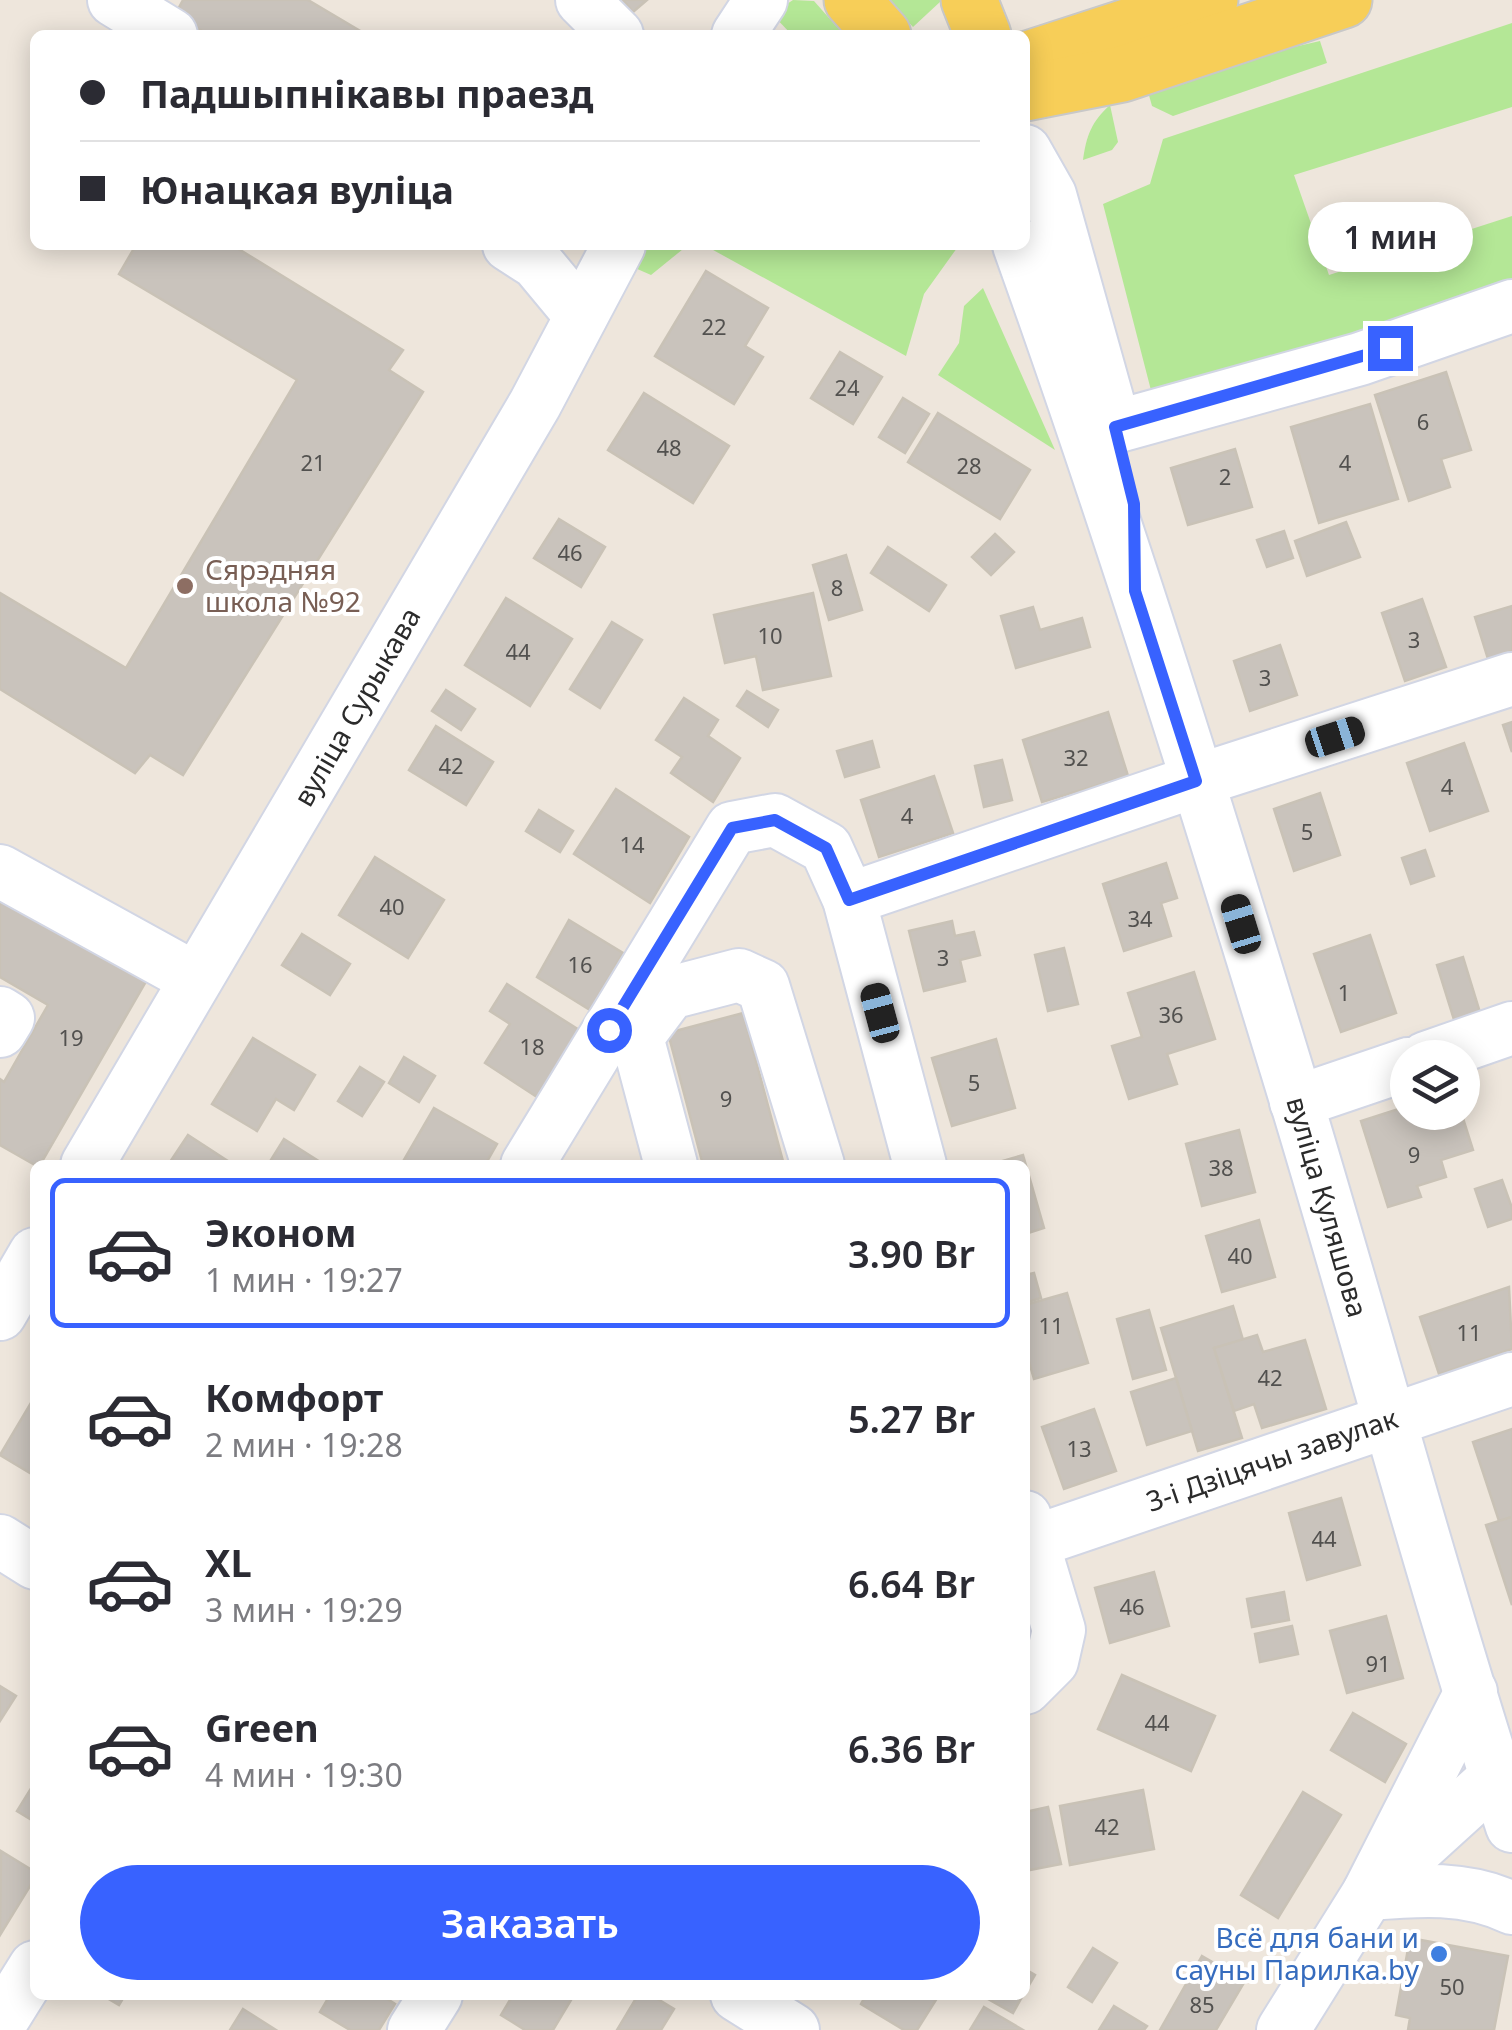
<!DOCTYPE html>
<html lang="ru">
<head>
<meta charset="utf-8">
<style>
  :root { --surface:#fff; --page:#f7f7f7; --text:#2b2b33; --muted:#7c7c81; --line:#e1e1e2; --accent:#3862ff }
  body { margin:0; font-family:"Noto Sans",sans-serif; background:var(--page); color:var(--text); height:100vh; display:flex; flex-direction:column; font-size:38px; white-space:nowrap }
  * { box-sizing:border-box; margin:0 }
  p { font-size:32px; color:var(--muted) }
  .icon { flex:none; width:55px; height:55px; fill:none; stroke:currentColor; stroke-width:2; stroke-linecap:round; stroke-linejoin:round }
  .map { position:relative; flex:1; overflow:hidden }
  .panel { position:absolute; left:30px; top:1160px; width:1000px; height:840px; display:flex; flex-direction:column; background:var(--surface); border-radius:15px; box-shadow:0 5px 25px #0003 }
  .panel>* { flex:none }
  .hud { position:absolute; left:30px; top:30px; width:1000px; height:220px; border-radius:15px; box-shadow:0 5px 25px #0003; display:grid; align-content:center; height:220px; padding:0 50px; background:var(--surface) }
  .fabs { position:absolute; left:1390px; top:1040px; display:grid; gap:20px }
  .fabs a { display:grid; place-items:center; width:90px; height:90px; border-radius:50%; background:var(--surface); box-shadow:0 5px 25px #0003; font-size:50px }
  .end { position:absolute; width:45px; height:45px; margin:-22px; border:12px solid #3862ff; background:#fff; box-shadow:0 0 0 5px #fff }
  .from { border-radius:50% }
  .bubble { position:absolute; height:70px; border-radius:35px; background:var(--surface); box-shadow:0 5px 25px #0003; font-size:32px; font-weight:600; line-height:70px; text-align:center }
  .car { position:absolute; width:30px; height:60px; margin:-30px -15px; border-radius:12px; box-shadow:0 0 8px 2px #0007; background:linear-gradient(#222 24%,#8ab4d8 0 40%,#222 0 76%,#8ab4d8 0 86%,#222 0) }
  .hud b { display:flex; align-items:center; gap:35px; height:95px; font-size:38px }
  .hud b+b { border-top:2px solid var(--line) }
  .hud i { width:25px; height:25px; background:var(--text) }
  ul { padding:18px 0 0; list-style:none }
  li { display:flex; align-items:center; gap:30px; height:150px; margin:0 20px 15px; padding:0 30px; border:5px solid transparent; border-radius:15px }
  li div { flex:1 }
  li b { display:block; font-size:38px }
  li em { font-style:normal; font-weight:600 }
  li.selected { border-color:var(--accent) }
  li>.icon { width:90px; height:90px; stroke-width:1.5 }
  .action { display:flex; gap:20px; margin-top:auto; padding:20px 50px }
  .action a { flex:1; height:115px; border-radius:60px; background:var(--accent); color:#fff; font-size:40px; font-weight:600; line-height:115px; text-align:center }
  .map>svg:first-child { display:block }
</style>
</head>
<body>
<div class="map">
<svg width="1512" height="2030" viewBox="0 0 1512 2030">
  <rect width="100%" height="100%" fill="#eee6dc"/>
  <g fill="#b4e796">
    <path d="M 793,0 L 814,1 L 844,35 L 792,35 L 772,14 Z"/>
    <path d="M 888,0 L 941,0 L 941,1 L 913,27 Z"/>
    <path d="M 1512,23 L 1512,107 L 1294,175 L 1329,275 L 1512,216 L 1512,288 L 1154,402 L 1103,204 L 1150,184 L 1163,139 Z"/>
    <path d="M 1320,41 L 1327,63 L 1173,116 L 1152,106 L 1145,81 Z"/>
    <path d="M 1110,105 L 1118,142 L 1112,150 L 1083,160 C 1086,136 1092,121 1110,105 Z"/>
    <path d="M 647,245 L 688,245 L 651,275 L 635,268 Z"/>
    <path d="M 704,245 L 954,245 L 957,248 L 924,294 L 906,356 Z"/>
    <path d="M 983,288 L 1055,450 L 938,375 L 959,343 L 964,306 Z"/>
  </g>
  <g fill="#c9c3bc" stroke="#c9c2b6" stroke-width="2.5">
    <path d="M 183,0 L 308,0 L 367,35 L 209,35 L 175,15 Z"/>
    <path d="M 623,0 L 647,0 L 633,12 Z"/>
    <path d="M 136,245 L 232,245 L 403,350 L 389,370 L 423,392 L 183,775 L 150,755 L 135,773 L 0,689 L 0,593 L 126,668 L 297,380 L 119,274 Z"/>
    <path d="M 706,271 L 768,308 L 745,346 L 763,357 L 734,404 L 655,356 Z"/>
    <path d="M 840,352 L 882,377 L 853,424 L 811,398 Z"/>
    <path d="M 1446,372 L 1471,450 L 1441,459 L 1450,487 L 1409,501 L 1375,395 Z"/>
    <path d="M 644,393 L 729,446 L 693,503 L 608,450 Z"/>
    <path d="M 903,398 L 929,414 L 905,453 L 879,437 Z"/>
    <path d="M 1370,404 L 1398,499 L 1319,523 L 1291,427 Z"/>
    <path d="M 938,413 L 1030,470 L 1000,519 L 908,462 Z"/>
    <path d="M 1235,449 L 1252,507 L 1188,525 L 1171,468 Z"/>
    <path d="M 559,519 L 605,547 L 581,587 L 534,558 Z"/>
    <path d="M 1346,522 L 1360,557 L 1307,576 L 1295,541 Z"/>
    <path d="M 1284,531 L 1293,558 L 1267,567 L 1257,540 Z"/>
    <path d="M 995,534 L 1014,552 L 991,575 L 972,557 Z"/>
    <path d="M 888,547 L 946,585 L 929,611 L 871,573 Z"/>
    <path d="M 846,555 L 862,610 L 829,620 L 813,565 Z"/>
    <path d="M 813,593 L 831,676 L 763,690 L 756,656 L 725,663 L 714,615 Z"/>
    <path d="M 506,598 L 572,639 L 530,706 L 465,665 Z"/>
    <path d="M 1422,599 L 1446,667 L 1405,681 L 1382,613 Z"/>
    <path d="M 1512,606 L 1512,651 L 1488,659 L 1475,617 Z"/>
    <path d="M 1033,607 L 1040,630 L 1082,618 L 1090,647 L 1016,668 L 1001,616 Z"/>
    <path d="M 612,622 L 642,640 L 600,708 L 570,689 Z"/>
    <path d="M 1280,645 L 1297,695 L 1250,711 L 1234,661 Z"/>
    <path d="M 446,690 L 475,709 L 461,730 L 432,711 Z"/>
    <path d="M 747,691 L 778,710 L 768,727 L 737,706 Z"/>
    <path d="M 684,698 L 718,720 L 708,736 L 740,758 L 713,802 L 671,773 L 682,757 L 656,740 Z"/>
    <path d="M 1108,712 L 1128,776 L 1042,802 L 1023,740 Z"/>
    <path d="M 1512,722 L 1512,752 L 1503,725 Z"/>
    <path d="M 436,726 L 493,762 L 466,805 L 409,770 Z"/>
    <path d="M 872,741 L 879,767 L 845,777 L 837,751 Z"/>
    <path d="M 1464,743 L 1488,811 L 1430,831 L 1407,763 Z"/>
    <path d="M 1002,760 L 1012,800 L 984,807 L 975,766 Z"/>
    <path d="M 934,776 L 953,833 L 879,857 L 861,800 Z"/>
    <path d="M 616,789 L 689,837 L 650,903 L 574,854 Z"/>
    <path d="M 1320,793 L 1340,855 L 1294,871 L 1274,809 Z"/>
    <path d="M 539,810 L 573,831 L 560,852 L 526,831 Z"/>
    <path d="M 1425,850 L 1434,876 L 1411,884 L 1402,858 Z"/>
    <path d="M 375,857 L 444,900 L 408,958 L 339,915 Z"/>
    <path d="M 1166,863 L 1177,898 L 1161,903 L 1171,936 L 1124,951 L 1103,884 Z"/>
    <path d="M 0,893 L 148,978 L 40,1165 L 35,1165 L 0,1145 L 0,1079 L 4,1082 L 48,1005 L 0,977 Z"/>
    <path d="M 569,920 L 623,953 L 590,1010 L 537,977 Z"/>
    <path d="M 952,921 L 955,936 L 974,932 L 980,955 L 960,960 L 965,981 L 924,991 L 909,931 Z"/>
    <path d="M 302,934 L 350,964 L 330,995 L 282,965 Z"/>
    <path d="M 1370,935 L 1396,1013 L 1341,1032 L 1314,954 Z"/>
    <path d="M 1064,948 L 1078,1004 L 1048,1011 L 1035,955 Z"/>
    <path d="M 1463,957 L 1482,1019 L 1456,1026 L 1437,965 Z"/>
    <path d="M 1194,972 L 1215,1039 L 1167,1054 L 1177,1084 L 1129,1099 L 1112,1046 L 1142,1037 L 1128,993 Z"/>
    <path d="M 507,984 L 579,1030 L 537,1097 L 485,1063 L 510,1024 L 490,1011 Z"/>
    <path d="M 743,1013 L 784,1165 L 703,1165 L 668,1033 Z"/>
    <path d="M 253,1038 L 315,1075 L 294,1110 L 276,1099 L 257,1131 L 212,1104 Z"/>
    <path d="M 996,1039 L 1015,1108 L 952,1126 L 932,1058 Z"/>
    <path d="M 404,1057 L 435,1076 L 419,1102 L 389,1083 Z"/>
    <path d="M 360,1067 L 384,1082 L 362,1116 L 338,1101 Z"/>
    <path d="M 1408,1106 L 1408,1112 L 1461,1112 L 1473,1150 L 1441,1160 L 1446,1177 L 1417,1186 L 1421,1197 L 1388,1207 L 1361,1121 Z"/>
    <path d="M 434,1108 L 497,1144 L 485,1165 L 401,1165 Z"/>
    <path d="M 1239,1130 L 1255,1192 L 1202,1206 L 1186,1144 Z"/>
    <path d="M 188,1135 L 234,1165 L 168,1165 Z"/>
    <path d="M 284,1139 L 325,1165 L 269,1163 Z"/>
    <path d="M 1023,1155 L 1044,1228 L 1025,1234 L 1025,1165 L 989,1165 Z"/>
    <path d="M 1502,1180 L 1512,1208 L 1512,1219 L 1488,1227 L 1475,1189 Z"/>
    <path d="M 1259,1220 L 1275,1277 L 1222,1292 L 1206,1236 Z"/>
    <path d="M 1034,1273 L 1041,1298 L 1025,1303 L 1025,1275 Z"/>
    <path d="M 1509,1287 L 1512,1349 L 1439,1374 L 1420,1317 Z"/>
    <path d="M 1067,1293 L 1088,1363 L 1034,1379 L 1025,1348 L 1025,1305 Z"/>
    <path d="M 1233,1306 L 1243,1340 L 1214,1348 L 1242,1438 L 1198,1451 L 1161,1328 Z"/>
    <path d="M 1149,1310 L 1166,1370 L 1133,1379 L 1117,1319 Z"/>
    <path d="M 1257,1335 L 1263,1352 L 1305,1340 L 1326,1409 L 1262,1428 L 1254,1404 L 1234,1411 L 1214,1348 Z"/>
    <path d="M 1176,1378 L 1192,1431 L 1147,1445 L 1131,1392 Z"/>
    <path d="M 35,1396 L 35,1476 L 0,1455 Z"/>
    <path d="M 1094,1409 L 1116,1471 L 1064,1489 L 1042,1427 Z"/>
    <path d="M 1512,1429 L 1512,1517 L 1499,1521 L 1473,1442 Z"/>
    <path d="M 1341,1498 L 1360,1565 L 1307,1580 L 1289,1513 Z"/>
    <path d="M 1512,1517 L 1512,1605 L 1486,1525 Z"/>
    <path d="M 1154,1572 L 1169,1626 L 1110,1643 L 1095,1588 Z"/>
    <path d="M 1284,1592 L 1289,1620 L 1252,1627 L 1247,1599 Z"/>
    <path d="M 1386,1616 L 1403,1678 L 1347,1693 L 1330,1631 Z"/>
    <path d="M 1292,1626 L 1298,1654 L 1260,1662 L 1255,1634 Z"/>
    <path d="M 1122,1675 L 1215,1716 L 1191,1771 L 1098,1729 Z"/>
    <path d="M 0,1686 L 16,1696 L 0,1721 Z"/>
    <path d="M 1353,1713 L 1406,1744 L 1385,1782 L 1331,1750 Z"/>
    <path d="M 35,1782 L 35,1822 L 17,1811 Z"/>
    <path d="M 1143,1790 L 1154,1849 L 1070,1865 L 1060,1806 Z"/>
    <path d="M 1303,1792 L 1341,1815 L 1278,1918 L 1241,1895 Z"/>
    <path d="M 1048,1807 L 1061,1864 L 1025,1871 L 1025,1812 Z"/>
    <path d="M 1,1851 L 35,1872 L 35,1878 L 0,1935 Z"/>
    <path d="M 1410,1938 L 1508,1956 L 1494,2030 L 1408,2030 L 1410,2018 L 1396,2015 Z"/>
    <path d="M 1093,1948 L 1117,1963 L 1092,2002 L 1068,1987 Z"/>
    <path d="M 1202,1956 L 1245,1981 L 1216,2030 L 1160,2030 Z"/>
    <path d="M 1025,1969 L 1035,1975 L 1025,1992 Z"/>
    <path d="M 102,1995 L 125,1995 L 119,2005 Z"/>
    <path d="M 330,1995 L 381,1995 L 395,2004 L 379,2030 L 350,2030 L 320,2012 Z"/>
    <path d="M 513,1995 L 574,1995 L 553,2030 L 525,2030 L 501,2015 Z"/>
    <path d="M 638,1995 L 651,1995 L 674,2009 L 661,2030 L 617,2030 Z"/>
    <path d="M 866,1995 L 939,1995 L 917,2030 L 904,2030 L 861,2004 Z"/>
    <path d="M 981,1995 L 1023,1995 L 1013,2013 Z"/>
    <path d="M 1114,2006 L 1147,2026 L 1144,2030 L 1099,2030 Z"/>
    <path d="M 984,2007 L 1023,2030 L 970,2030 Z"/>
    <path d="M 243,2009 L 276,2030 L 230,2030 Z"/>
  </g>
  <g fill="none" stroke-linecap="round" stroke-linejoin="round">
    <defs>
      <g id="minor">
        <path d="M 114,0 L 171,35"/>
        <path d="M 582,0 L 617,35"/>
        <path d="M 738,35 L 761,0"/>
        <path d="M 1025,151 L 1050,195 L 1115,427"/>
        <path d="M 509,245 L 537,263 L 581,316"/>
        <path d="M 1019,245 C 1120,527 1209,814 1296,1100 C 1369,1342 1434,1586 1512,1826"/>
        <path d="M 1115,427 L 1360,359 L 1512,306"/>
        <path d="M 0,871 L 196,979"/>
        <path d="M 849,899 L 1196,781 L 1512,679"/>
        <path d="M 0,1013 L 8,1018 L 0,1031"/>
        <path d="M 1426,1058 L 1512,1028"/>
        <path d="M 1296,1102 L 1408,1064"/>
        <path d="M 87,1165 L 535,404 L 619,245"/>
        <path d="M 527,1165 L 732,828 L 775,820 L 826,848 L 849,899 L 920,1165"/>
        <path d="M 671,1165 L 637,1037 L 670,993 L 739,975 L 763,986 L 818,1165"/>
        <path d="M 0,1314 L 35,1254"/>
        <path d="M 1025,1517 L 1059,1630 L 1052,1661 L 1025,1688"/>
        <path d="M 0,1541 L 35,1563"/>
        <path d="M 1033,1542 L 1512,1379"/>
        <path d="M 1399,1865 L 1496,1777 L 1512,1770"/>
        <path d="M 1368,1894 C 1418,1890 1466,1886 1512,1908"/>
        <path d="M 737,1995 L 793,2030"/>
        <path d="M 0,2023 L 35,1967"/>
        <path d="M 414,2030 L 436,1995"/>
        <path d="M 1283,2030 L 1368,1894 L 1471,1692"/>
      </g>
      <g id="major">
        <path d="M 852,0 L 883,35"/>
        <path d="M 969,0 L 983,35"/>
        <path d="M 1025,60 L 1210,0"/>
        <path d="M 1025,93 L 1122,74 L 1344,0"/>
      </g>
    </defs>
    <use href="#minor" stroke="#d2d6e4" stroke-width="56"/>
    <use href="#major" stroke="#c8c8c8" stroke-width="59"/>
    <use href="#minor" stroke="#fff" stroke-width="52"/>
    <use href="#major" stroke="#f7ce58" stroke-width="55"/>
  </g>
  <g fill="none" stroke-linecap="round" stroke-linejoin="round">
    <path stroke="#3862ff" stroke-width="12" d="M 609,1030 L 732,828 L 775,820 L 826,848 L 849,900 L 1196,781 L 1135,591 L 1134,504 L 1115,427 L 1390,348"/>
  </g>
  <circle fill="#8d6e63" stroke="#fff" stroke-width="4" cx="185" cy="586" r="10"/>
  <circle fill="#3f7fe0" stroke="#fff" stroke-width="4" cx="1439" cy="1954" r="10"/>
  <g text-anchor="middle" stroke-width="8" stroke-linejoin="round" paint-order="stroke">
    <g font-size="22" fill="#52514f">
      <text x="714" y="335">22</text>
      <text x="847" y="396">24</text>
      <text x="1423" y="430">6</text>
      <text x="669" y="456">48</text>
      <text x="313" y="471">21</text>
      <text x="1345" y="471">4</text>
      <text x="969" y="474">28</text>
      <text x="1225" y="485">2</text>
      <text x="570" y="561">46</text>
      <text x="837" y="596">8</text>
      <text x="770" y="644">10</text>
      <text x="1414" y="648">3</text>
      <text x="518" y="660">44</text>
      <text x="1265" y="686">3</text>
      <text x="1076" y="766">32</text>
      <text x="451" y="774">42</text>
      <text x="1447" y="795">4</text>
      <text x="907" y="824">4</text>
      <text x="1307" y="840">5</text>
      <text x="632" y="853">14</text>
      <text x="392" y="915">40</text>
      <text x="1140" y="927">34</text>
      <text x="943" y="966">3</text>
      <text x="580" y="973">16</text>
      <text x="1344" y="1001">1</text>
      <text x="1171" y="1023">36</text>
      <text x="71" y="1046">19</text>
      <text x="532" y="1055">18</text>
      <text x="974" y="1091">5</text>
      <text x="726" y="1107">9</text>
      <text x="1414" y="1163">9</text>
      <text x="1221" y="1176">38</text>
      <text x="1240" y="1264">40</text>
      <text x="1051" y="1334">11</text>
      <text x="1469" y="1341">11</text>
      <text x="1270" y="1386">42</text>
      <text x="1079" y="1457">13</text>
      <text x="1324" y="1547">44</text>
      <text x="1132" y="1615">46</text>
      <text x="1378" y="1672">91</text>
      <text x="1157" y="1731">44</text>
      <text x="1107" y="1835">42</text>
      <text x="1452" y="1995">50</text>
      <text x="1202" y="2013">85</text>
    </g>
    <g font-size="28" fill="#785e54" stroke="#fff" text-anchor="start">
      <text x="205" y="580">Сярэдняя<tspan x="205" dy="32">школа №92</tspan></text>
    </g>
    <g font-size="28" fill="#2b2b2b" stroke="#fff">
      <text transform="translate(357 707) rotate(-60)" y="10">вуліца Сурыкава</text>
      <text transform="translate(1327 1207) rotate(74)" y="10">вуліца Куляшова</text>
      <text transform="translate(1272 1460) rotate(-19)" y="10">3-і Дзіцячы завулак</text>
    </g>
    <g font-size="28" fill="#366cbe" stroke="#fff" text-anchor="end">
      <text x="1419" y="1948">Всё для бани и<tspan x="1419" dy="32">сауны Парилка.by</tspan></text>
    </g>
  </g>
</svg>
<div class="fabs">
<a><svg class="icon" aria-label="layers" viewBox="0 0 24 24"><path d="M12 4l9 5-9 5-9-5zM3 14l9 5 9-5"/></svg></a>
</div>
<i class="end from" style="left:609px;top:1030px"></i>
<i class="end" style="left:1390px;top:348px"></i>
<div class="bubble" style="left:1308px;top:202px;width:165px">1 мин</div>
<i class="car" style="left:1335px;top:737px;rotate:72deg"></i>
<i class="car" style="left:1241px;top:924px;rotate:343deg"></i>
<i class="car" style="left:880px;top:1013px;rotate:345deg"></i>
<div class="hud">
<b><i class="from"></i>Падшыпнікавы праезд</b>
<b><i></i>Юнацкая вуліца</b>
</div>
<section class="panel">
<ul>
<li class="selected"><svg class="icon" aria-label="car" viewBox="0 0 24 24"><path d="M5 17H2v-5l4-1 3-4h7l3 4 3 1v5h-3M9 17h6M6 11h13"/><circle cx="7" cy="17" r="2"/><circle cx="17" cy="17" r="2"/></svg><div><b>Эконом</b><p>1 мин · 19:27</p></div><em>3.90 Br</em></li>
<li><svg class="icon" aria-label="car" viewBox="0 0 24 24"><path d="M5 17H2v-5l4-1 3-4h7l3 4 3 1v5h-3M9 17h6M6 11h13"/><circle cx="7" cy="17" r="2"/><circle cx="17" cy="17" r="2"/></svg><div><b>Комфорт</b><p>2 мин · 19:28</p></div><em>5.27 Br</em></li>
<li><svg class="icon" aria-label="car" viewBox="0 0 24 24"><path d="M5 17H2v-5l4-1 3-4h7l3 4 3 1v5h-3M9 17h6M6 11h13"/><circle cx="7" cy="17" r="2"/><circle cx="17" cy="17" r="2"/></svg><div><b>XL</b><p>3 мин · 19:29</p></div><em>6.64 Br</em></li>
<li><svg class="icon" aria-label="car" viewBox="0 0 24 24"><path d="M5 17H2v-5l4-1 3-4h7l3 4 3 1v5h-3M9 17h6M6 11h13"/><circle cx="7" cy="17" r="2"/><circle cx="17" cy="17" r="2"/></svg><div><b>Green</b><p>4 мин · 19:30</p></div><em>6.36 Br</em></li>
</ul>
<div class="action"><a>Заказать</a></div>
</section>
</div>
</body>
</html>
